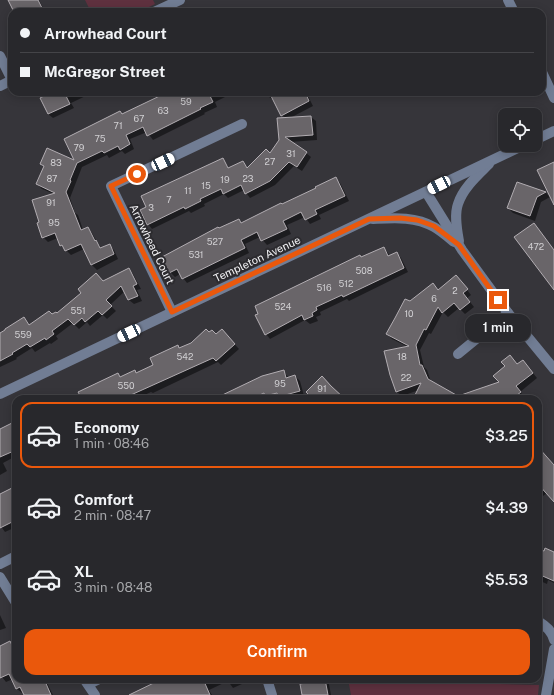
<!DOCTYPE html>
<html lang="en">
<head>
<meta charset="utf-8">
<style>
  :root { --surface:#28282c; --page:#303034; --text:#f1f3f6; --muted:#a5a6a9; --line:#444448; --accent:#ea580c }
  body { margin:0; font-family:"Public Sans",sans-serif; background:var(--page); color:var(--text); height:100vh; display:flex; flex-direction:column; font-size:15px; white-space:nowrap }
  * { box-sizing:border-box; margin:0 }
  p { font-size:13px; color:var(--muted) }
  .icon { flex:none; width:22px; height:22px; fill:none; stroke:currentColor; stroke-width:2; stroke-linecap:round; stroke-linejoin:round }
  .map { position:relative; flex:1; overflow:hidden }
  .panel { position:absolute; left:12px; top:395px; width:530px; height:288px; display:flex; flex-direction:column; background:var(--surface); border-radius:12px; box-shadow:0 2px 10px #0003,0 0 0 1px var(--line) }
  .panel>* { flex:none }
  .banner { position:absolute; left:8px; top:8px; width:538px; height:88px; border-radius:12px; box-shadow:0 2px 10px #0003,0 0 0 1px var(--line); display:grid; align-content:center; height:88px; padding:0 12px; background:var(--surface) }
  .buttons { position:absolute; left:498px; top:108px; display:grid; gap:8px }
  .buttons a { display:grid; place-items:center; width:44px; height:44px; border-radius:8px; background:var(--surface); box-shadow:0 2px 10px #0003,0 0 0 1px var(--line); font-size:20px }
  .end { position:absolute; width:18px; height:18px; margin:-9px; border:5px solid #ea580c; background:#fff; box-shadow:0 0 0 2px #fff }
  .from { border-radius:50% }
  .bubble { position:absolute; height:28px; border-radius:12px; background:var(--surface); box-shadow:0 2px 10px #0003,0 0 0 1px var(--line); font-size:13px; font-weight:600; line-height:28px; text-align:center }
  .car { position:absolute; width:12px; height:24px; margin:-12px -6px; border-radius:5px; box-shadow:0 0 3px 1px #0007; background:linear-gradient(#fff 24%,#345 0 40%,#fff 0 76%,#345 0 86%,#fff 0) }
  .banner b { display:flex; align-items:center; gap:14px; height:38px; font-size:15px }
  .banner b+b { border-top:1px solid var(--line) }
  .banner i { width:10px; height:10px; background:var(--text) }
  ul { padding:7px 0 0; list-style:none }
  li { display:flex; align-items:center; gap:12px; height:66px; margin:0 8px 6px; padding:0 4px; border:2px solid transparent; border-radius:12px }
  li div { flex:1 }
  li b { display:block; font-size:15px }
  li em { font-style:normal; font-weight:600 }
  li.selected { border-color:var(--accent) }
  li>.icon { width:36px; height:36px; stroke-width:1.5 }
  .cta { display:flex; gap:8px; margin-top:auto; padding:8px 12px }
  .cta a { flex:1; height:46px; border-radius:12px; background:var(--accent); color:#fff; font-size:16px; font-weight:600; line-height:46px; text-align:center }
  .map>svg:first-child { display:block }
</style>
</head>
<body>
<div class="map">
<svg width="554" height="695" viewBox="0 0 554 695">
  <rect width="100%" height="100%" fill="#36353a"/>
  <g fill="#5f313f">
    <path d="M 85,0 L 153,0 L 155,4 L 139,12 L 91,12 Z"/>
    <path d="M 348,679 L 480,679 L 499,684 L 539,685 L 538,695 L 351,695 Z"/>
  </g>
  <g fill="#0007">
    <path d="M 9,0 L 39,0 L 45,12 L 15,12 Z"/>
    <path d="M 221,8 L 225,12 L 213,12 Z"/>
    <path d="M 75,9 L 78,12 L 69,12 Z"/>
    <path d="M 12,13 L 12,24 L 8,15 Z"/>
    <path d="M 54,92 L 94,92 L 71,103 L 74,108 L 53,118 L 48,114 Z"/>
    <path d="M 169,92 L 235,92 L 215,102 L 217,107 L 204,113 L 205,114 L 153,140 L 147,132 L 130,139 L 134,149 L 125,154 L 122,151 L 109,158 L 107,155 L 82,167 L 70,198 L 75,213 L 78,215 L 83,230 L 88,228 L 92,233 L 97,242 L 102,249 L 109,245 L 114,250 L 118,259 L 97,270 L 92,265 L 84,249 L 71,255 L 61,245 L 58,238 L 48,242 L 43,237 L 41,222 L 54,194 L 42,189 L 37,184 L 45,167 L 41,164 L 76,161 L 123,115 Z"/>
    <path d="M 257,92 L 314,92 L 314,93 L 308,96 L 313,106 L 290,118 L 311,117 L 316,121 L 317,140 L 290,142 L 306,153 L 311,157 L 302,171 L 294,166 L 275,185 L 250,198 L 244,190 L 228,198 L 224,194 L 204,204 L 205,206 L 191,213 L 189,211 L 152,229 L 148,224 L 222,159 L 229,168 L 242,162 L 248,168 L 270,155 L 280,141 L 285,118 L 282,115 L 274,100 L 264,94 Z"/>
    <path d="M 336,178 L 340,183 L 349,201 L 319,215 L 321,219 L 310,224 L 305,217 L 287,225 L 291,234 L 267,245 L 260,237 L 245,244 L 249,253 L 187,283 L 180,274 L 175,277 L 170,272 L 219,229 L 238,220 L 242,223 L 283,205 Z"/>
    <path d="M 517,183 L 546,193 L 550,197 L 541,202 L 535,221 L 513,213 L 508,208 Z"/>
    <path d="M 384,248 L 390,256 L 396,253 L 401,258 L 408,272 L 349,301 L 347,299 L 320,312 L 321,315 L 316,317 L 318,321 L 310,324 L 305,320 L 270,339 L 266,334 L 362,258 Z"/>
    <path d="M 129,269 L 133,274 L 141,289 L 137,290 L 142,301 L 134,304 L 129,300 L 125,291 L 110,305 L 116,311 L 107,319 L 103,315 L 90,326 L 87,322 L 79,329 L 73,323 L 56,336 L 58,339 L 51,344 L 50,343 L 35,352 L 32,348 L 16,358 L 17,359 L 0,367 L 0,334 L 24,319 L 30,326 L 57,314 L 103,282 Z"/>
    <path d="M 460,281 L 471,295 L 467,298 L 474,307 L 465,314 L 459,308 L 448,317 L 443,312 L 431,334 L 429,333 L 420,350 L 424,367 L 427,370 L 431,382 L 456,396 L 471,391 L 472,392 L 500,383 L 523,361 L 537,378 L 520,392 L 525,397 L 523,399 L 414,399 L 419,390 L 402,396 L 397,392 L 408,347 L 392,339 L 387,334 L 410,302 Z"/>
    <path d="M 216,335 L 226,335 L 239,349 L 221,365 L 218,362 L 153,393 L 151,392 L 136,399 L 69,399 L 118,374 L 122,378 L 136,373 L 154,365 L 177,346 L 180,349 Z"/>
    <path d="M 283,371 L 289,378 L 295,376 L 300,381 L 304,396 L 291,399 L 280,398 L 218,399 Z"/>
    <path d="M 16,423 L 16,456 L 3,463 L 7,471 L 0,475 L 0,430 Z"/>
    <path d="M 539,448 L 554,465 L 554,501 L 547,493 L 543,496 L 538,491 Z"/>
    <path d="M 12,489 L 14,491 L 16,490 L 16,527 L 5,532 L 0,525 L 0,495 Z"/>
    <path d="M 554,553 L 554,583 L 548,580 L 547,584 L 538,580 L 538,555 Z"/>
    <path d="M 0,615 L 6,628 L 0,630 Z"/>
    <path d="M 10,642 L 16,650 L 16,679 L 45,679 L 53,695 L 25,695 L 24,693 L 22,693 L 17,689 L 13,679 L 6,682 L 2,677 L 0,674 L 0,647 Z"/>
    <path d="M 165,679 L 250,679 L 251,680 L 233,688 L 228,681 L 209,690 L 212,695 L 132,695 Z"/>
    <path d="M 300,679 L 328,679 L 331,695 L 303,695 Z"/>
  </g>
  <g fill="#696569" stroke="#b2adb2">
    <path d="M 8,0 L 38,0 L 44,12 L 14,12 Z"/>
    <path d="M 52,92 L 64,92 L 70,104 L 48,114 L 40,98 Z"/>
    <path d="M 168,92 L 208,92 L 213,102 L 200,108 L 201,109 L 147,136 L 143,127 L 126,135 L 130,144 L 120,150 L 118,146 L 104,153 L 102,151 L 77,163 L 70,180 L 71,181 L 66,192 L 81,230 L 88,227 L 95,241 L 96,240 L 100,248 L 110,244 L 114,254 L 91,265 L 81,244 L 65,251 L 62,245 L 60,246 L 55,233 L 42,238 L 37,223 L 39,222 L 32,200 L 55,193 L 36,184 L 44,166 L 40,164 L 47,148 L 74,160 L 64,139 L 120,111 L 122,114 Z"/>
    <path d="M 269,92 L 305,92 L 309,101 L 281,116 Z"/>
    <path d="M 311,116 L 313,135 L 285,137 L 307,152 L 297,167 L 289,162 L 270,181 L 245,194 L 241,185 L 223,194 L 221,189 L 200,199 L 201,201 L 185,209 L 184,207 L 147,225 L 140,210 L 146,207 L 141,196 L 223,158 L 228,168 L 243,161 L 247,168 L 266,149 L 270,153 L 279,140 L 277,118 Z"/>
    <path d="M 554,162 L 554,205 L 537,170 Z"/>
    <path d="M 336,177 L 345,196 L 315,210 L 317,214 L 305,220 L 301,212 L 283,221 L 287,229 L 261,241 L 257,232 L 241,240 L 245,248 L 182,279 L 177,269 L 169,273 L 162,257 L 218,227 L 219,228 L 239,219 L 241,223 L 281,203 L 282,204 L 316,188 L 315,187 Z"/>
    <path d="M 517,182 L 546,192 L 537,197 L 530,216 L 507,208 Z"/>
    <path d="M 534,223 L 554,250 L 554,290 L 514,237 Z"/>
    <path d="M 384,247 L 388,256 L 397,252 L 404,268 L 343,297 L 342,295 L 316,307 L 317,310 L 312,313 L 313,316 L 304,320 L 302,315 L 265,335 L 255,315 L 258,314 L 255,306 L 360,255 L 361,257 Z"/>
    <path d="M 129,268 L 137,284 L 133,286 L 138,296 L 128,300 L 121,286 L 106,300 L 112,306 L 102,315 L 98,311 L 85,322 L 82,318 L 74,325 L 68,319 L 52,331 L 54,334 L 46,340 L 45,338 L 30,347 L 27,344 L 12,353 L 13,354 L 0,361 L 0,333 L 5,330 L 5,329 L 24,317 L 29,325 L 49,311 L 52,314 L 56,312 L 57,313 L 81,293 L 78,289 L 96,273 L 103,281 Z"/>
    <path d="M 456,275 L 468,289 L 463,293 L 470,302 L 460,310 L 454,303 L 442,313 L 438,307 L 426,330 L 424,329 L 416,345 L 420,365 L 422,365 L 428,379 L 458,396 L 499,382 L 493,376 L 505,366 L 501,362 L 510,355 L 517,364 L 523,360 L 533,373 L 516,386 L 521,392 L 512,399 L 413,399 L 421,383 L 396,392 L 390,375 L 384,351 L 409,346 L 386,334 L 395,318 L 405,299 L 410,301 L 433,283 L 438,290 Z"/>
    <path d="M 206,329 L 209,332 L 212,330 L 216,334 L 222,329 L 235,344 L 216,361 L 213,358 L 122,399 L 82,399 L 78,392 L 118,373 L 120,377 L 135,370 L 136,373 L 153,365 L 150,358 L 178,345 L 179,348 L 191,343 Z"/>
    <path d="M 284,370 L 286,378 L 295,375 L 300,391 L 278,397 L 277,393 L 265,396 L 264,393 L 251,399 L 214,399 L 262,376 Z"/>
    <path d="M 322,376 L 331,386 L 345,399 L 313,399 L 306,392 Z"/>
    <path d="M 16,421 L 16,450 L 0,457 L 0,429 Z"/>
    <path d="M 538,447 L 554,465 L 554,502 L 538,484 Z"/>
    <path d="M 12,488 L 16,497 L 16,520 L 0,528 L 0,494 Z"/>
    <path d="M 545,548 L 554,552 L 554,581 L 538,574 L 538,549 L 544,551 Z"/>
    <path d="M 10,641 L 16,654 L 16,679 L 44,679 L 51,695 L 24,695 L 20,687 L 16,689 L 9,674 L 0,678 L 0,646 Z"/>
    <path d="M 162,679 L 203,679 L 210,695 L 129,695 Z"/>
    <path d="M 305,679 L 325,679 L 328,695 L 302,695 L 300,684 L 306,683 Z"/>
  </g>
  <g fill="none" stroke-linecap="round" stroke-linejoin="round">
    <g stroke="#717d94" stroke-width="10">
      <path d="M 508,0 L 514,12"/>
      <path d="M 154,12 L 180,0"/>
      <path d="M 0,56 L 12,80"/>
      <path d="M 542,72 L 554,98"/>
      <path d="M 0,86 L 12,80"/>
      <path d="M 535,140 L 554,131"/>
      <path d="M 426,192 L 462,250 L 508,313 L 554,369"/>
      <path d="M 373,219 C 393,218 415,216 434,227 C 441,231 448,237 454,242"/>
      <path d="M 459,241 C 457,230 454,215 458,204 C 463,188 478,175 489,164"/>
      <path d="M 172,312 L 111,186 L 242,124"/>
      <path d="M 458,354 L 508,313"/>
      <path d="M 0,394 L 524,145"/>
      <path d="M 0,564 L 16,556"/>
      <path d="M 0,577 L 16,603"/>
      <path d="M 538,621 C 546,626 552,631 554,640"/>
      <path d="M 84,679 L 95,695"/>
      <path d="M 267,679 L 272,695"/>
      <path d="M 89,684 L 99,679"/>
      <path d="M 546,695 L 554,649"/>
    </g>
  </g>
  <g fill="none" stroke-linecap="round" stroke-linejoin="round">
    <path stroke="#ea580c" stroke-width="5" d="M 137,174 L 111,186 L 172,312 L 369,219 L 400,218 L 417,220 L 434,226 L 459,245 L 498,300"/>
  </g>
  <g text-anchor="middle" stroke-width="4" stroke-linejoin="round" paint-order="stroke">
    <g font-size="9" fill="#d0cfd2">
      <text x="186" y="105">59</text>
      <text x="163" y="114">63</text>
      <text x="139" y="122">67</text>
      <text x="118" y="129">71</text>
      <text x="100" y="142">75</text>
      <text x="79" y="151">79</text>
      <text x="291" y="157">31</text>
      <text x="270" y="165">27</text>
      <text x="56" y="166">83</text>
      <text x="52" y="182">87</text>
      <text x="248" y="182">23</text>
      <text x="225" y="183">19</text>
      <text x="206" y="189">15</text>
      <text x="188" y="194">11</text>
      <text x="169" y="203">7</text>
      <text x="51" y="206">91</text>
      <text x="151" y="211">3</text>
      <text x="54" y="226">95</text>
      <text x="215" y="245">527</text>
      <text x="536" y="250">472</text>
      <text x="196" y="258">531</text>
      <text x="364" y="274">508</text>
      <text x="346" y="287">512</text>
      <text x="324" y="291">516</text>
      <text x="455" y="294">2</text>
      <text x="434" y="302">6</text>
      <text x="283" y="310">524</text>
      <text x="78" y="314">551</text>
      <text x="409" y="317">10</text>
      <text x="23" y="338">559</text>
      <text x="185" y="360">542</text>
      <text x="402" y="360">18</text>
      <text x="406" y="381">22</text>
      <text x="280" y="387">95</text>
      <text x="126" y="389">550</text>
      <text x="322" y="392">91</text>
    </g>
    <g font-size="11" fill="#f2f2f5" stroke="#2c2b2f">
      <text transform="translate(152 244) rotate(64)" y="4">Arrowhead Court</text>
      <text transform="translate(257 259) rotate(-25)" y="4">Templeton Avenue</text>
    </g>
  </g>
</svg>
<div class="buttons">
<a><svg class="icon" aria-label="locate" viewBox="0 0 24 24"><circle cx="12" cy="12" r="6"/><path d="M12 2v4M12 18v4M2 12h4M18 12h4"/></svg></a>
</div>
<i class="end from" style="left:137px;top:174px"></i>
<i class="end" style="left:498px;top:300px"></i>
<div class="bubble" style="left:465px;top:314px;width:66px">1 min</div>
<i class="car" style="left:163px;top:162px;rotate:65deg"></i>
<i class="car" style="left:439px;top:185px;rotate:244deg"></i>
<i class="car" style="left:129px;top:333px;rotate:245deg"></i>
<div class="banner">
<b><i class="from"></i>Arrowhead Court</b>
<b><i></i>McGregor Street</b>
</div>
<section class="panel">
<ul>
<li class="selected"><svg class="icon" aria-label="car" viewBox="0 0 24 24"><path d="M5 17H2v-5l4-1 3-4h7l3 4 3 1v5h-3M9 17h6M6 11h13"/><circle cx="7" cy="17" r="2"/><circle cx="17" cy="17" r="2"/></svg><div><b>Economy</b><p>1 min · 08:46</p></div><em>$3.25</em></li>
<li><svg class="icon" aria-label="car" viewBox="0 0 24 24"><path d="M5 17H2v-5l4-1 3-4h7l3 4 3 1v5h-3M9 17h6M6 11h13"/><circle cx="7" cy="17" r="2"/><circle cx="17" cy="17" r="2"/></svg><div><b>Comfort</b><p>2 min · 08:47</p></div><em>$4.39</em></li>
<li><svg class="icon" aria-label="car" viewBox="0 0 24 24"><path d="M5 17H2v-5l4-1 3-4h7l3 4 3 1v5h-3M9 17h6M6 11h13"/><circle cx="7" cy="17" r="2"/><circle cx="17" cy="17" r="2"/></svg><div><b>XL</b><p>3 min · 08:48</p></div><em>$5.53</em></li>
</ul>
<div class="cta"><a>Confirm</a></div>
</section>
</div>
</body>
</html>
